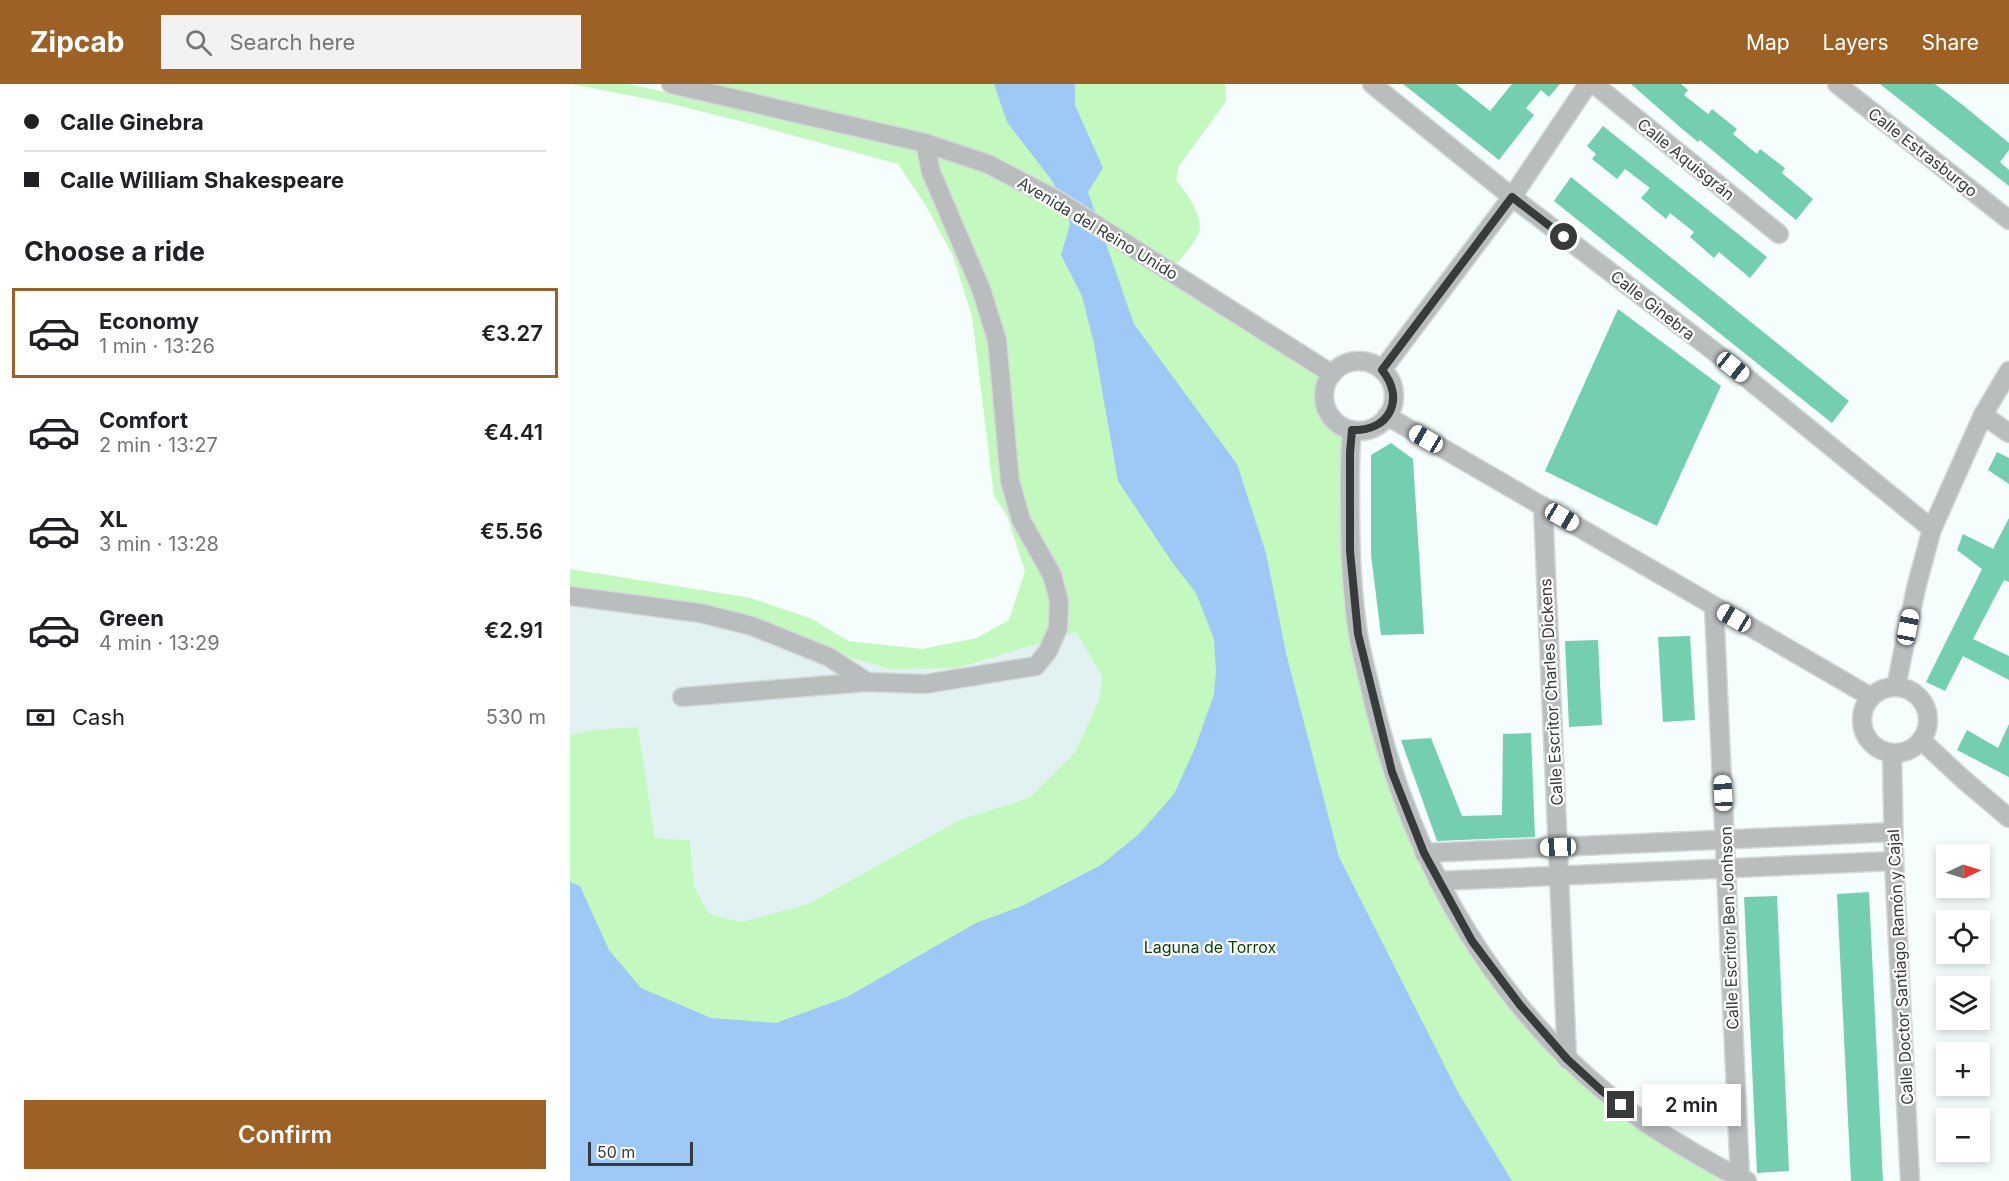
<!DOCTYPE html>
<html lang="en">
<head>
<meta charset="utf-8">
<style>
  :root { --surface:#fff; --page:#f2f2f2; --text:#202124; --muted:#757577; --line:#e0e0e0; --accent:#9e6125 }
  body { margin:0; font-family:Inter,sans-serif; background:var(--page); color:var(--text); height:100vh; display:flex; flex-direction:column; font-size:22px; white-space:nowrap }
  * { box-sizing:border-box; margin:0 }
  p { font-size:20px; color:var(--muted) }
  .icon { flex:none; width:33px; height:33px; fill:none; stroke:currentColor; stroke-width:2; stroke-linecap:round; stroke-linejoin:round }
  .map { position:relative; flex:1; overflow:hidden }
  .side { display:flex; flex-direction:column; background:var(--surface); width:570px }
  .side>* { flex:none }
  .guide { display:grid; align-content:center; height:132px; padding:0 24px; background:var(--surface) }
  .needle { width:39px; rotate:86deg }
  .controls { position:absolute; left:1366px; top:760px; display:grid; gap:12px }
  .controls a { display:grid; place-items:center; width:54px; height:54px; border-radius:0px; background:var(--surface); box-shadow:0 3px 9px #0003; font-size:30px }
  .scale { position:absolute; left:18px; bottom:15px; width:105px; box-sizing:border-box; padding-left:6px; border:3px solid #383b3b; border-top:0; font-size:16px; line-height:21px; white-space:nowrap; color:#383b3b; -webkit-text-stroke:4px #fff; paint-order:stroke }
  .end { position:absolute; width:27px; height:27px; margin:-14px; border:8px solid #383b3b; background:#fff; box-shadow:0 0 0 3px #fff }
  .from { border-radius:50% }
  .bubble { position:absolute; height:42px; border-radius:0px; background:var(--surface); box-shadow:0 3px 9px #0003; font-size:20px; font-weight:600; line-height:42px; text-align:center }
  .car { position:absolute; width:18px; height:36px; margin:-18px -9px; border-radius:8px; box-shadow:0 0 4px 2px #0007; background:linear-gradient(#fff 24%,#345 0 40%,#fff 0 76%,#345 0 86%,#fff 0) }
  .guide b { display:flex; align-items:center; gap:21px; height:57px; font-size:22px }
  .guide b+b { border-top:2px solid var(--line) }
  .guide i { width:15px; height:15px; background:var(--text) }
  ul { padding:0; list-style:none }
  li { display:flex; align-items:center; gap:18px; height:90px; margin:0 12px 9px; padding:0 12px; border:3px solid transparent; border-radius:0px }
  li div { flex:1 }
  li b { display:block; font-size:22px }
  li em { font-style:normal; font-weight:600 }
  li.on { border-color:var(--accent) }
  li>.icon { width:54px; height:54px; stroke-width:1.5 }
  h2 { padding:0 24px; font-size:27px; line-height:72px }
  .pay { display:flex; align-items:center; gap:15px; height:66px; padding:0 24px; font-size:22px }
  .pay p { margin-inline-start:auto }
  .cta { display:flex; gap:12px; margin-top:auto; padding:12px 24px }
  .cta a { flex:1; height:69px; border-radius:0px; background:var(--accent); color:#fff; font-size:24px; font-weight:600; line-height:69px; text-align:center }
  header { display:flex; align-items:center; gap:36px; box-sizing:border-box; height:84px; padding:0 30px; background:var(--accent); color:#fff }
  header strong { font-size:28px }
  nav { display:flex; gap:33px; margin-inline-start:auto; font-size:21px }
  .search { width:420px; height:54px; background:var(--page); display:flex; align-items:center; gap:15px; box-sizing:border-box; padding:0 21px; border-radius:0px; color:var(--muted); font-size:22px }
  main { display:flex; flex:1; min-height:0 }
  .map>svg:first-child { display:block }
</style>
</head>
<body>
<header>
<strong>Zipcab</strong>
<div class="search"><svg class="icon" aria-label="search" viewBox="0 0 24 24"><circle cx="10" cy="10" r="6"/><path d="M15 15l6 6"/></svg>Search here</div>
<nav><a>Map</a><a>Layers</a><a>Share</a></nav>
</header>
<main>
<section class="side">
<div class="guide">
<b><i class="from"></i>Calle Ginebra</b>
<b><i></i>Calle William Shakespeare</b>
</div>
<h2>Choose a ride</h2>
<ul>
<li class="on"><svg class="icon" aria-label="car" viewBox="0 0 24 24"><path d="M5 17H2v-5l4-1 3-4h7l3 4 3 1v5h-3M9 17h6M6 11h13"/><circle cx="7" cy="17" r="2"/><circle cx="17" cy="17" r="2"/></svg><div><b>Economy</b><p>1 min · 13:26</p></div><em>€3.27</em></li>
<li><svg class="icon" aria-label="car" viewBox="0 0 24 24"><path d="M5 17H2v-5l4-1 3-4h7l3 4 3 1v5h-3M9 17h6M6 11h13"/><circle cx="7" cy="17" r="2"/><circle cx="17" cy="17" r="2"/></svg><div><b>Comfort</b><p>2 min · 13:27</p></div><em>€4.41</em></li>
<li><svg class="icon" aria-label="car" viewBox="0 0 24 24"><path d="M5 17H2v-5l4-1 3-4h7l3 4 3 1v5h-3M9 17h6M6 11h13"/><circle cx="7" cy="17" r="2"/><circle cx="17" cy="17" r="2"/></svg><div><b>XL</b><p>3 min · 13:28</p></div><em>€5.56</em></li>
<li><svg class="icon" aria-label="car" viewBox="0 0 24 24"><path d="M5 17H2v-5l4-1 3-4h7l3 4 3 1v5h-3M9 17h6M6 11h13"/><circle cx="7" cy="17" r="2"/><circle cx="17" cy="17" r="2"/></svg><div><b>Green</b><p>4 min · 13:29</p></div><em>€2.91</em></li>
</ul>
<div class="pay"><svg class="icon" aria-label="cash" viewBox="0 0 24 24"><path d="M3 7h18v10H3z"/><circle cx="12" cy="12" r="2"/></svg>Cash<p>530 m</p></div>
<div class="cta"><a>Confirm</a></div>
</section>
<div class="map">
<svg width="1439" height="1097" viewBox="0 0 1439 1097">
  <rect width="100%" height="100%" fill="#f6fdfd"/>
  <path fill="#e2f2f2" d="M 0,510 L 101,524 L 321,585 L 506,548 L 532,592 L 529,616 L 505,668 L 459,714 L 391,735 L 238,820 L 171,838 L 139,830 L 124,802 L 120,756 L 85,754 L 68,644 L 0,651 Z"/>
  <path fill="#c3f8be" d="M 2,0 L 59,0 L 134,17 L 140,0 L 655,0 L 656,17 L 609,82 L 606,96 C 616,109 636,134 628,151 C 622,163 610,175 602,185 L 760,289 C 750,317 762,332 783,349 L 790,550 L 820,677 L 905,857 L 994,974 L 1167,1097 L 0,1097 L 0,651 L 24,646 L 68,643 L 85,754 L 120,756 L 124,802 L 139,830 L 171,838 L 238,820 L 391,735 L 459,714 L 505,668 L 529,616 L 532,592 L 506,548 L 387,584 L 321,585 L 220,557 L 0,510 L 0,485 L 181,514 L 242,535 L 278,557 L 352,565 L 407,554 L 439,536 L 455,487 L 437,432 L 424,412 L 402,232 L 383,172 L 355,120 L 328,80 L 174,38 L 98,19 Z"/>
  <path fill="#9ec9f7" d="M 424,0 L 505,0 L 505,21 L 533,84 L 518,108 L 564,240 L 667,380 L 696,469 L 716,569 L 769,773 L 888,1008 L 942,1097 L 0,1097 L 0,798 L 10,802 L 39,866 L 71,904 L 141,934 L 206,939 L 277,913 L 406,839 L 452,822 L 531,781 L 569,750 L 604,710 L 625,664 L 644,610 L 646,587 L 644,555 L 626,509 L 604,481 L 548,397 L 524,260 L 512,212 L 491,171 L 500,140 L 483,98 L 437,38 Z"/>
  <g fill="#74cfb0">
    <path d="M 833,0 L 886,0 L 920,27 L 942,0 L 990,0 L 979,13 L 971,6 L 956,24 L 964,31 L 929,76 Z"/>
    <path d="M 1061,0 L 1111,0 L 1118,6 L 1114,11 L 1138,30 L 1142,25 L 1167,45 L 1163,50 L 1187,70 L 1190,65 L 1215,84 L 1212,89 L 1243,115 L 1226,136 L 1130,56 L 1128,58 L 1111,44 Z"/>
    <path d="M 1310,0 L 1365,0 L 1394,22 L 1439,59 L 1439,66 L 1430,78 L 1439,86 L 1439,102 Z"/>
    <path d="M 1033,42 L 1197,173 L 1180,194 L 1149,168 L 1144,174 L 1120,153 L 1124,148 L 1100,129 L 1096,135 L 1071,114 L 1080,104 L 1055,85 L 1047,95 L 1022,75 L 1026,70 L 1017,62 Z"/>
    <path d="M 1001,93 L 1279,317 L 1262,339 L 984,117 Z"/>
    <path d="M 1048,225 L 1151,302 L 1087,442 L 975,387 Z"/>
    <path d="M 821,359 L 843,375 L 854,550 L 811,551 L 801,471 L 801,371 Z"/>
    <path d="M 1427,368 L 1439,374 L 1439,400 L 1418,386 Z"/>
    <path d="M 1439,434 L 1439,498 L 1434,496 L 1403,555 L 1439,572 L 1439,596 L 1393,572 L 1375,607 L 1356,598 L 1412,485 L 1387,466 L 1393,450 L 1423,465 Z"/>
    <path d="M 1120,552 L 1125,636 L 1093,638 L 1088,553 Z"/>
    <path d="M 1028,556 L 1032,641 L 999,643 L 995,557 Z"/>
    <path d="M 1439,640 L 1439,693 L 1387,666 L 1397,646 L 1428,664 Z"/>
    <path d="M 961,649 L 965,753 L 867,757 L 831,656 L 861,654 L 892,732 L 932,731 L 933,650 Z"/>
    <path d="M 1299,808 L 1313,1097 L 1281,1097 L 1267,810 Z"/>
    <path d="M 1207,812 L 1219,1087 L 1187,1089 L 1174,813 Z"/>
  </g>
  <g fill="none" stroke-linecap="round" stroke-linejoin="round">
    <defs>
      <g id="minor">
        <path d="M 101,0 L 355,59 L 418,80 L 487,116 L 762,290"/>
        <path d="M 802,0 L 942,113 L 1145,268 L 1362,445"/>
        <path d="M 1024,0 L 1209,150"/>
        <path d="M 1267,0 L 1439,136"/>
        <circle cx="789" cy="312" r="35"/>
        <path d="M 812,286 L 942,113 L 1018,0"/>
        <path d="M 1413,331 L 1439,349"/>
        <path d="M 817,332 L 1301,613"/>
        <path d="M 782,346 C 779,373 780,401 780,428 C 780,468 782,510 788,550 C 791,568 796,586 800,603 C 843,795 948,969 1121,1067 C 1140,1078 1158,1089 1177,1097"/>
        <path d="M 973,422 L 997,975"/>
        <path d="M 0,512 L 130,529 L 182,542 L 259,573 L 297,598"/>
        <path d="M 1144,522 L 1170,1094"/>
        <path d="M 1326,603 L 1346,504 L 1362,445 L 1413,331 L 1439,287"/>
        <circle cx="1325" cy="636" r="33"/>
        <path d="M 112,613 L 297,598 L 355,600 L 466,582 L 478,567 L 488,544 L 489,517 L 482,491 L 451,436 L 440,397 L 427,256 L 411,205 L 361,88 L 355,59"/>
        <path d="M 1351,656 L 1394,696 L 1439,734"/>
        <path d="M 1322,669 L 1324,777 L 1340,1097"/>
        <path d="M 854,769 L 1323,748"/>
        <path d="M 868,797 L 1324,777"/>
      </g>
    </defs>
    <use href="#minor" stroke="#d4dada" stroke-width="21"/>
    <use href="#minor" stroke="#babdbe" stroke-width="18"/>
  </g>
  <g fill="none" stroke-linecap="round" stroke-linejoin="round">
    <path stroke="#383b3b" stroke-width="8" d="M 994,153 L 942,113 L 812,286 C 836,315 819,348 782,346 L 780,369 L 780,467 L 788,550 L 822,688 L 854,769 L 902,857 L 950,921 L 997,975 L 1032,1007 L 1051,1021"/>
  </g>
  <g text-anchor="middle" stroke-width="4.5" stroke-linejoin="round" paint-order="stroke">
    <g font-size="16" fill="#383b3b" stroke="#fff">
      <text transform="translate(1353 68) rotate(38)" y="6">Calle Estrasburgo</text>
      <text transform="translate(1116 75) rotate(39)" y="6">Calle Aquisgrán</text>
      <text transform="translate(528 144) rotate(31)" y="6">Avenida del Reino Unido</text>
      <text transform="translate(1083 221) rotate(38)" y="6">Calle Ginebra</text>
      <text transform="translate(981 608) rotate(-93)" y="6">Calle Escritor Charles Dickens</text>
      <text transform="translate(1159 844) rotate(-92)" y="6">Calle Escritor Ben Jonhson</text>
      <text transform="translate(1330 883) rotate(-93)" y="6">Calle Doctor Santiago Ramón y Cajal</text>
    </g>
    <g font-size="16" fill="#084106" stroke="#fff">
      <text x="640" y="869">Laguna de Torrox</text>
    </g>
  </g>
</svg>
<div class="controls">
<a><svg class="needle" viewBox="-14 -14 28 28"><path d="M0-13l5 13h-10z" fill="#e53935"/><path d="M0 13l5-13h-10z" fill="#757577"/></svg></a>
<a><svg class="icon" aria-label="locate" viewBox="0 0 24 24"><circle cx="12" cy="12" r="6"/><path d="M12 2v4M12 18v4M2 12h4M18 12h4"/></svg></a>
<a><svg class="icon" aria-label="layers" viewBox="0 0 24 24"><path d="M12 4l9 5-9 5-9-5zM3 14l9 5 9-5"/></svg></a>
<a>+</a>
<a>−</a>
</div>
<div class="scale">50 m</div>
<i class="end from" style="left:994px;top:153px"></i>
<i class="end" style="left:1051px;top:1021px"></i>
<div class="bubble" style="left:1072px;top:1000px;width:99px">2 min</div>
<i class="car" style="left:1163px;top:283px;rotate:129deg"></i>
<i class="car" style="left:856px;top:355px;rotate:300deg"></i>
<i class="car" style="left:992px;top:433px;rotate:120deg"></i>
<i class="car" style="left:1164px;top:534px;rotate:300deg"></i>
<i class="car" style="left:1338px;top:543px;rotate:11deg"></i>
<i class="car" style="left:1153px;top:709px;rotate:357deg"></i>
<i class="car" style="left:988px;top:763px;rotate:268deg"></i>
</div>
</main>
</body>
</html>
